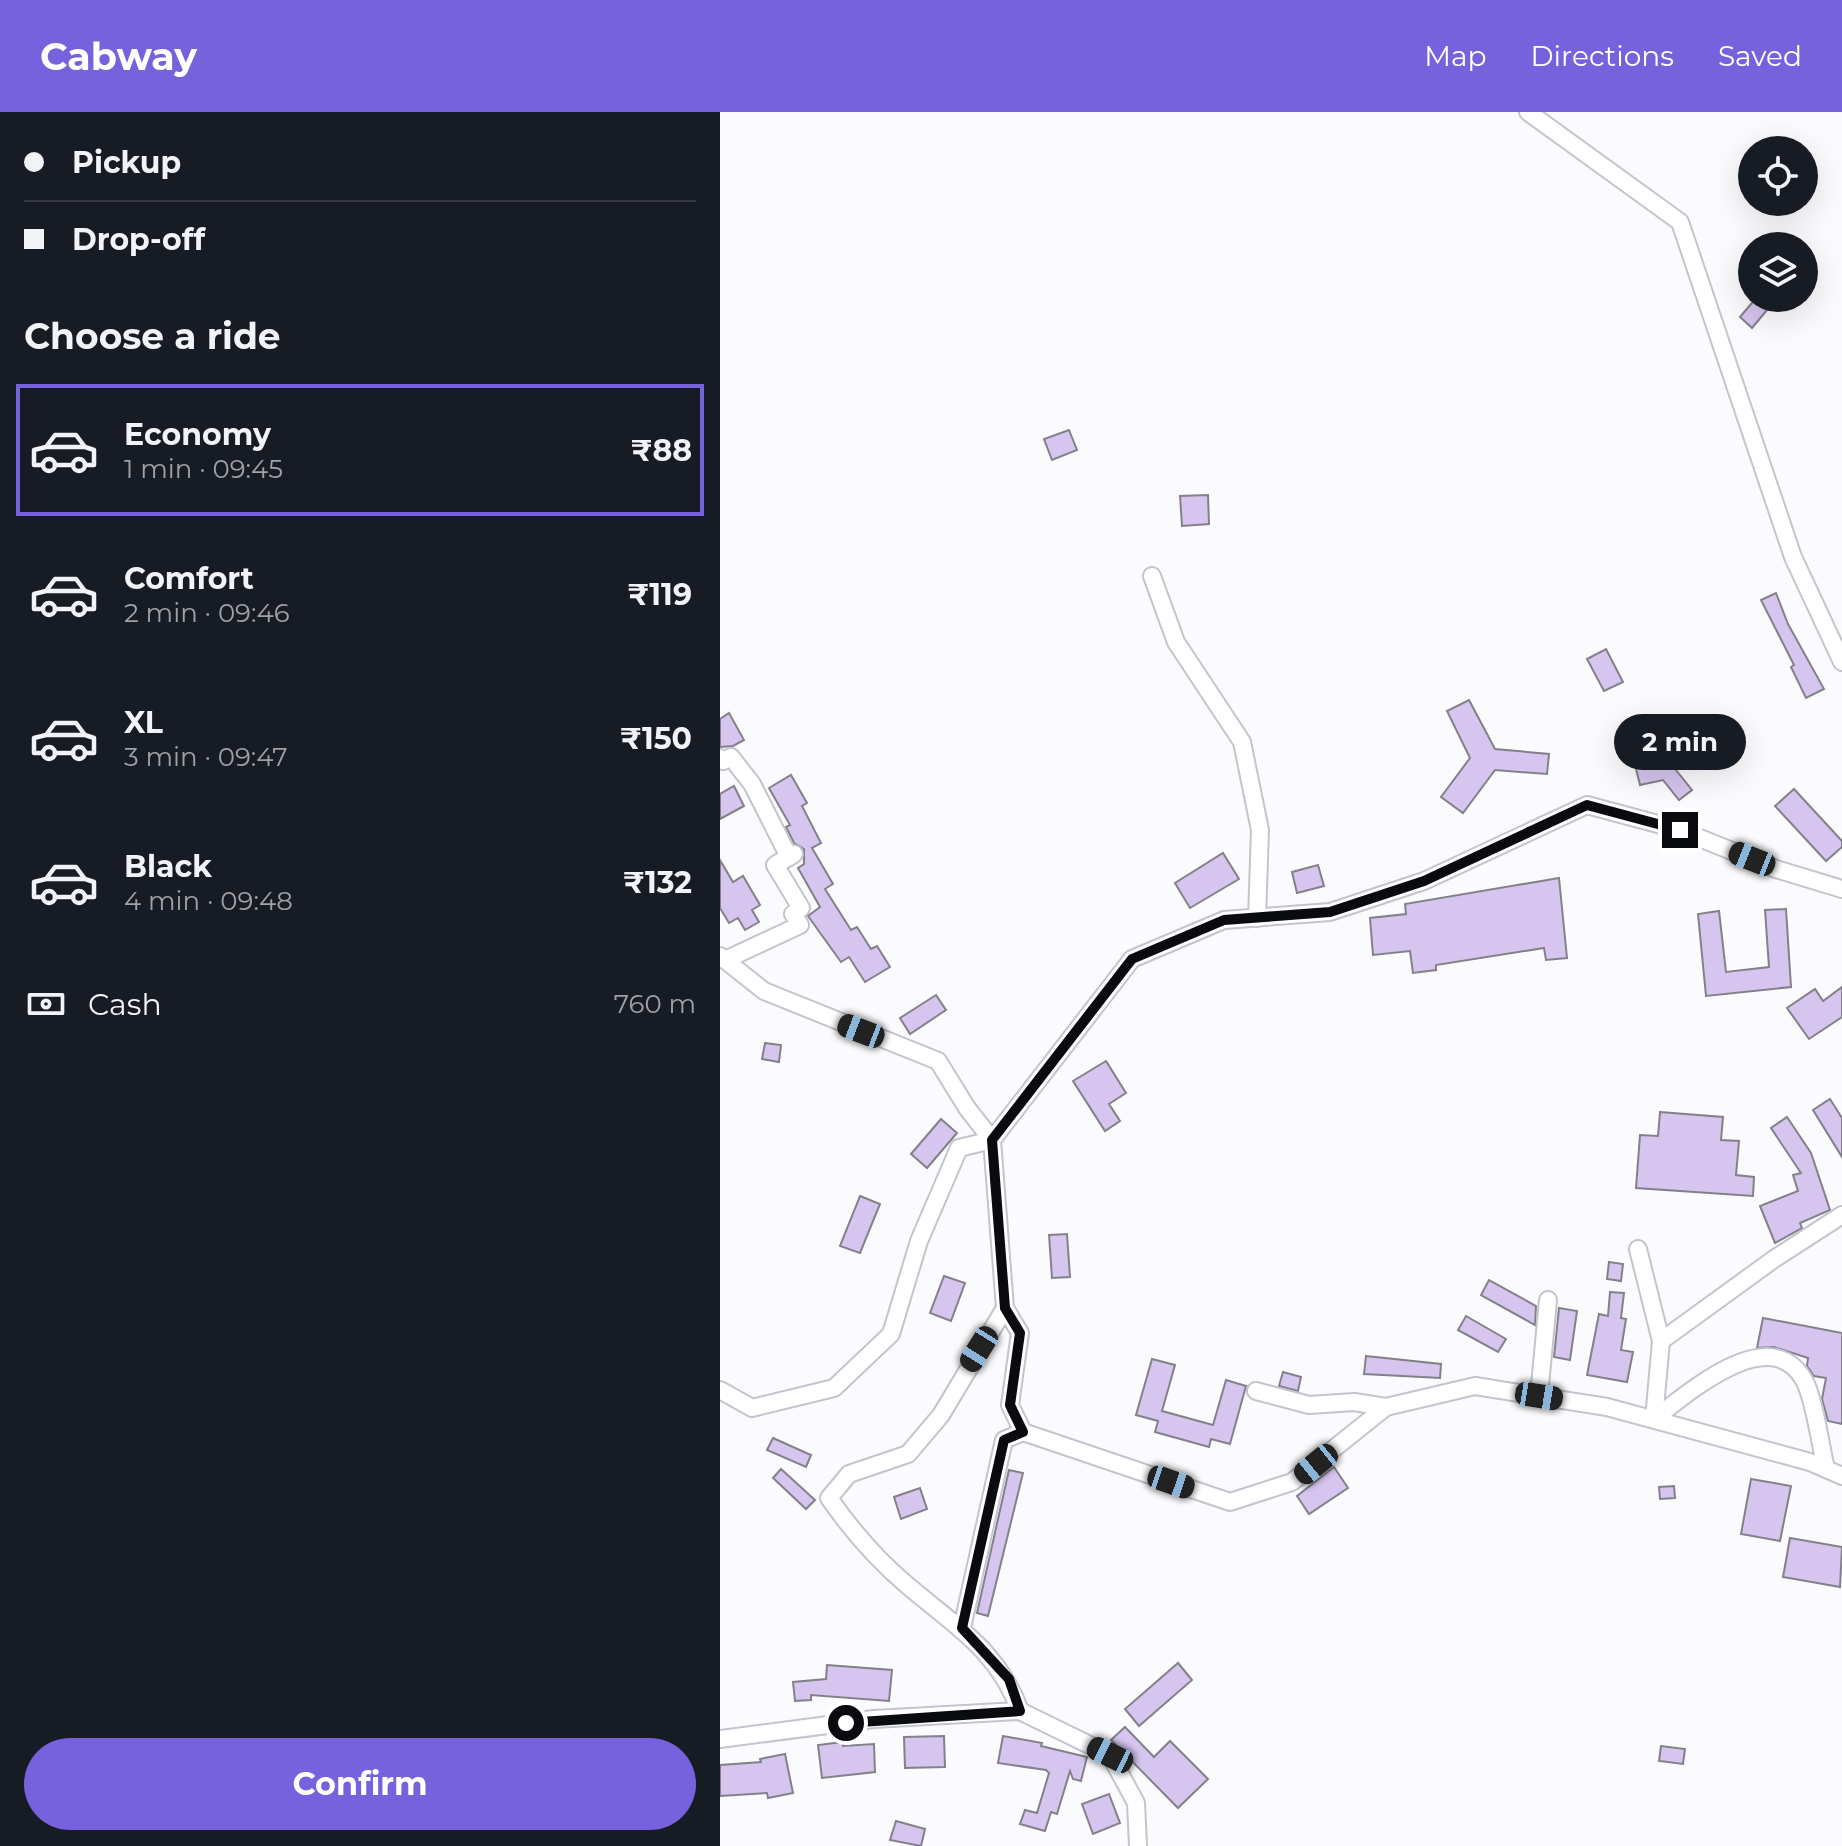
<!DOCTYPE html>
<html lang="en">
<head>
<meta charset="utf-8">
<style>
  :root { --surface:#171b24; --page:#20242c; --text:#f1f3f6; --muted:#9ea1a6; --line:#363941; --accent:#7762dd }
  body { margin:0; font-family:Montserrat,sans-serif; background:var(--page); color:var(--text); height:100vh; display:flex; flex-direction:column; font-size:30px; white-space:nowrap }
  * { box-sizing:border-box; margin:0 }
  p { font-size:26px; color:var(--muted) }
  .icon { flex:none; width:44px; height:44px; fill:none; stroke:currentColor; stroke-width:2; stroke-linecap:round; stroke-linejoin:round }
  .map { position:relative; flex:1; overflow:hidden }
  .panel { display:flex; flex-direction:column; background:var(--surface); width:720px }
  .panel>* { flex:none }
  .guide { display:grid; align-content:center; height:176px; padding:0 24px; background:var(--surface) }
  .tools { position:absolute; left:1018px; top:24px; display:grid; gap:16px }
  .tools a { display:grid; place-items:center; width:80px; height:80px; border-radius:50%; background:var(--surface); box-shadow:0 8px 32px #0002; font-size:40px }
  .end { position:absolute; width:36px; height:36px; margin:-18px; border:10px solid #0a0b0e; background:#fff; box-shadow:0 0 0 4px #fff }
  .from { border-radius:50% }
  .bubble { position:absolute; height:56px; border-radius:28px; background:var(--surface); box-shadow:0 8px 32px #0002; font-size:26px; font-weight:700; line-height:56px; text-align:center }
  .car { position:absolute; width:24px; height:48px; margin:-24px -12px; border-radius:10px; box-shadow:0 0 6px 2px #0007; background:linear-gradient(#222 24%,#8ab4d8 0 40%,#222 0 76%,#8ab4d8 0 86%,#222 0) }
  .guide b { display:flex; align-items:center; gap:28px; height:76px; font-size:30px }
  .guide b+b { border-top:2px solid var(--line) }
  .guide i { width:20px; height:20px; background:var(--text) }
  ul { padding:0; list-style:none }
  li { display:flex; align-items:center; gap:24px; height:132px; margin:0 16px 12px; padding:0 8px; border:4px solid transparent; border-radius:0px }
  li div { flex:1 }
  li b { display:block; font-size:30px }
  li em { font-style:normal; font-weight:700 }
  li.on { border-color:var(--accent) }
  li>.icon { width:72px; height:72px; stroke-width:1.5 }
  h2 { padding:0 24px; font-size:36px; line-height:96px }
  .pay { display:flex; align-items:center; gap:20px; height:88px; padding:0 24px; font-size:30px }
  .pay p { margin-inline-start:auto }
  .primary-button { display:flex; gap:16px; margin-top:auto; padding:16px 24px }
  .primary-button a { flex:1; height:92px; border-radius:48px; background:var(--accent); color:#fff; font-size:32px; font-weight:700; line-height:92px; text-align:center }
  header { display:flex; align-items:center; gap:48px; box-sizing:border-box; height:112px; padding:0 40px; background:var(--accent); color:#fff }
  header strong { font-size:38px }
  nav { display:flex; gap:44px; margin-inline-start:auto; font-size:28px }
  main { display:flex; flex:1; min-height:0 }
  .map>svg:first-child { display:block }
</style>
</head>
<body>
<header>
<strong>Cabway</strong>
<nav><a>Map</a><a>Directions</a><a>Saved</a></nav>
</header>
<main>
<section class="panel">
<div class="guide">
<b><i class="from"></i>Pickup</b>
<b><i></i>Drop-off</b>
</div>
<h2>Choose a ride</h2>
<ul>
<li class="on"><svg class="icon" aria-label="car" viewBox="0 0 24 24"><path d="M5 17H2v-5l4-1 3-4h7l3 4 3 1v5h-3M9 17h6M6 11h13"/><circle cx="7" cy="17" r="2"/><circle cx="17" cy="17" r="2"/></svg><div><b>Economy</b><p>1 min · 09:45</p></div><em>₹88</em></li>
<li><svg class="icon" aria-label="car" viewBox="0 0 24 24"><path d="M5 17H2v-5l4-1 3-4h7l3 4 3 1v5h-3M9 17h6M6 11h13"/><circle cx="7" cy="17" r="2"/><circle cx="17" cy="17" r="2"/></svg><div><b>Comfort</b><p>2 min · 09:46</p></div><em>₹119</em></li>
<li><svg class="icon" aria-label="car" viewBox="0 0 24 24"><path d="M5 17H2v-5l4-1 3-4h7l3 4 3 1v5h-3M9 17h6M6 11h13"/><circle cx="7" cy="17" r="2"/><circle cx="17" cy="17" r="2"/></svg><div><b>XL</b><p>3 min · 09:47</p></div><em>₹150</em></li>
<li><svg class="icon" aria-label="car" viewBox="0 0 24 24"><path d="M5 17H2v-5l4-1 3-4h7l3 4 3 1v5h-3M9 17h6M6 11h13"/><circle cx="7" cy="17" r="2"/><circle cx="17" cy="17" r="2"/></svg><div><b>Black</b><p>4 min · 09:48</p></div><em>₹132</em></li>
</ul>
<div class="pay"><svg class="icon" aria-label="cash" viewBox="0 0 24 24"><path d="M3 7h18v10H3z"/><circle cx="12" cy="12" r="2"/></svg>Cash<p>760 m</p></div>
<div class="primary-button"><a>Confirm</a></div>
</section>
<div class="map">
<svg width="1122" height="1734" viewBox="0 0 1122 1734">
  <rect width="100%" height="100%" fill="#fbfbfd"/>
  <g fill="#d6c5ef" stroke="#848089" stroke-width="2">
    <path d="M 1036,186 L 1046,186 L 1052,192 L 1032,216 L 1020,205 Z"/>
    <path d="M 349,318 L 357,338 L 332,348 L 324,327 Z"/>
    <path d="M 488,383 L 489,412 L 462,414 L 460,384 Z"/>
    <path d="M 1056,481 L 1068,512 L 1104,577 L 1086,586 L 1071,555 L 1074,553 L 1041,488 Z"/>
    <path d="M 886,537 L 903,570 L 884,579 L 867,547 Z"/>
    <path d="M 749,588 L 775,637 L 829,642 L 827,662 L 775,658 L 743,701 L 721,685 L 750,646 L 727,599 Z"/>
    <path d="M 9,601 L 24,628 L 13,634 L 0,635 L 0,607 Z"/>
    <path d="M 944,632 L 961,637 L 956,658 L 972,678 L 959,688 L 943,668 L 920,673 L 916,657 L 939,652 Z"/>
    <path d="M 71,663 L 87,691 L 82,694 L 101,731 L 92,736 L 113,772 L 105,777 L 131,818 L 137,815 L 151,837 L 157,834 L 170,855 L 145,870 L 129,845 L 121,850 L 88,804 L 100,795 L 78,756 L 84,752 L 84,737 L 74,731 L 66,715 L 70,713 L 49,676 Z"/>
    <path d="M 14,674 L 24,694 L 0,707 L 0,682 Z"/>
    <path d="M 1074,677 L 1122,729 L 1122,735 L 1106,749 L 1055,694 Z"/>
    <path d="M 503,741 L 519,767 L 470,796 L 455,771 Z"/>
    <path d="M 0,748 L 13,770 L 23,764 L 40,793 L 32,798 L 39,810 L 25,818 L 18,806 L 9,811 L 0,796 Z"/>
    <path d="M 598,753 L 604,774 L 577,781 L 572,760 Z"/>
    <path d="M 839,766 L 847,846 L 826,848 L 824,836 L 716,853 L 716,858 L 693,861 L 690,839 L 653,843 L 650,806 L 686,802 L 685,792 Z"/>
    <path d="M 1066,797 L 1071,875 L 986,884 L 978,802 L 999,799 L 1006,860 L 1049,855 L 1045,798 Z"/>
    <path d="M 1122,875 L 1122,905 L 1089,927 L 1067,896 L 1095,877 L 1103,889 Z"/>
    <path d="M 216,883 L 226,898 L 190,922 L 180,906 Z"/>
    <path d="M 45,931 L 61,933 L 59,950 L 42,947 Z"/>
    <path d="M 386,949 L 406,981 L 389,992 L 400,1009 L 385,1019 L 353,969 Z"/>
    <path d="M 1110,987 L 1122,1006 L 1122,1045 L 1093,998 Z"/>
    <path d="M 940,1000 L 1003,1005 L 1001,1028 L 1019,1029 L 1016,1063 L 1034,1065 L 1033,1084 L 916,1076 L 920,1023 L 938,1024 Z"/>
    <path d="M 1067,1005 L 1091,1041 L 1110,1098 L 1080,1111 L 1082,1116 L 1055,1131 L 1040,1094 L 1078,1079 L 1073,1063 L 1081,1061 L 1051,1016 Z"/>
    <path d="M 221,1007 L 237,1021 L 207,1056 L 191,1042 Z"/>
    <path d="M 140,1084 L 160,1092 L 140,1141 L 120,1134 Z"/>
    <path d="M 347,1122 L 350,1165 L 332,1166 L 329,1123 Z"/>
    <path d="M 889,1150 L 903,1152 L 901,1169 L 887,1167 Z"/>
    <path d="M 224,1164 L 245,1171 L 231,1209 L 210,1201 Z"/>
    <path d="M 769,1168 L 816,1194 L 815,1213 L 761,1183 Z"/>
    <path d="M 890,1180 L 904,1181 L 901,1206 L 906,1207 L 901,1238 L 913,1240 L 907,1270 L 867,1263 L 879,1202 L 888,1204 Z"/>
    <path d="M 839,1196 L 857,1199 L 850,1248 L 834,1245 Z"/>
    <path d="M 746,1204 L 786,1227 L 778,1240 L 738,1218 Z"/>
    <path d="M 1043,1206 L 1122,1221 L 1122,1312 L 1108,1309 L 1102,1287 L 1106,1266 L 1094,1264 L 1087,1254 L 1088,1246 L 1054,1235 L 1037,1236 Z"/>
    <path d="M 646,1244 L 721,1252 L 720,1266 L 644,1262 Z"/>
    <path d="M 432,1247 L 455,1253 L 442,1299 L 493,1313 L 506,1268 L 526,1274 L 510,1332 L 491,1327 L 489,1335 L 435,1320 L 438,1309 L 416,1303 Z"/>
    <path d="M 563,1260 L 581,1265 L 578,1279 L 559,1274 Z"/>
    <path d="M 53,1326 L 91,1343 L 86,1355 L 47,1338 Z"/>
    <path d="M 614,1355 L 628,1376 L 589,1402 L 577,1384 Z"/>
    <path d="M 61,1357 L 95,1388 L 86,1397 L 53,1366 Z"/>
    <path d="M 289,1358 L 303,1361 L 268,1504 L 257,1501 Z"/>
    <path d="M 1031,1367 L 1071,1374 L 1060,1429 L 1021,1422 Z"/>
    <path d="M 954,1374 L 955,1386 L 940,1387 L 939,1375 Z"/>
    <path d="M 200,1376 L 207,1397 L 181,1407 L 174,1385 Z"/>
    <path d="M 1070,1426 L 1122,1435 L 1120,1475 L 1063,1465 Z"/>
    <path d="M 458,1551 L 472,1568 L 419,1614 L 405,1597 Z"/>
    <path d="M 107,1553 L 172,1558 L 169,1589 L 91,1583 L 91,1588 L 75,1589 L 73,1570 L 106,1567 Z"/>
    <path d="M 405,1615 L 434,1645 L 450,1629 L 488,1667 L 458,1696 L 391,1628 Z"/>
    <path d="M 224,1624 L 225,1655 L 185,1656 L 184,1625 Z"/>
    <path d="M 283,1624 L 322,1631 L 321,1634 L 367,1645 L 361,1669 L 353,1667 L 350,1659 L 337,1702 L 331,1700 L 325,1719 L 300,1712 L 305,1698 L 317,1701 L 329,1661 L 326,1658 L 278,1651 Z"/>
    <path d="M 123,1630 L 123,1634 L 154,1632 L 155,1660 L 102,1666 L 98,1633 Z"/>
    <path d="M 941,1634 L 965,1637 L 963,1652 L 939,1649 Z"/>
    <path d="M 65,1642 L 73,1681 L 48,1686 L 47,1681 L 0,1684 L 0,1653 L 41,1650 L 40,1647 Z"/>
    <path d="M 389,1682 L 400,1711 L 373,1722 L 362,1692 Z"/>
    <path d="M 176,1709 L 205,1717 L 201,1734 L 170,1728 Z"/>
  </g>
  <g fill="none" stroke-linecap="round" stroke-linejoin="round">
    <defs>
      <g id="minor">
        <path d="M 808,0 L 960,110 L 1073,445 L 1122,550"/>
        <path d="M 432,464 L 456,530 L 522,630 L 540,718 L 537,806"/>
        <path d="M 0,646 L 3,649 L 11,645 L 32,672 L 69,745"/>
        <path d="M 0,844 L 44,879 L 218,949 L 247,996 L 272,1028 L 285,1196 L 300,1221 L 290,1293 L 303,1320 L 510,1390 L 572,1370 L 666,1295 L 755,1274 L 887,1295 L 1090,1350 L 1122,1364"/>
        <path d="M 5,848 L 80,813 L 73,802 L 81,796 L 55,753 L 74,742"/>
        <path d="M 918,1137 L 941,1229 L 934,1307 C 967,1282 1050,1208 1084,1268 C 1094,1285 1101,1336 1106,1357"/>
        <path d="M 285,1196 L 221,1303 L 188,1342 L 129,1362 L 109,1386 C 132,1419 156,1447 187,1473 C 235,1514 278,1538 300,1599"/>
        <path d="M 941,1229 L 1054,1147 L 1122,1103"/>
        <path d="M 0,1278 L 32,1296 L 114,1276 L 171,1222 L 199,1129 L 239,1036 L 272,1028 L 412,847 L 504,808 L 610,800 L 704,769 L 867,693 L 960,718 L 1056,757 L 1122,777"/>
        <path d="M 536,1279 L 589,1293 L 634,1290 L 666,1295"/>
        <path d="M 819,1284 L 828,1188"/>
        <path d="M 242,1516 L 284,1328 L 303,1320"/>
        <path d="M 0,1627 L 154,1607 L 300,1599 L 390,1643 L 416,1691 L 418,1734"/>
      </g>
    </defs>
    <use href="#minor" stroke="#c2c5ce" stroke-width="20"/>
    <use href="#minor" stroke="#fff" stroke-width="16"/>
  </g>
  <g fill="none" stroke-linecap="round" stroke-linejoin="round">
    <path stroke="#0a0b0e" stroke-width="10" d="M 126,1611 L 300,1599 L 289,1567 L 242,1516 L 284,1328 L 303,1320 L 290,1293 L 300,1221 L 285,1196 L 272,1028 L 412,847 L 504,808 L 610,800 L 704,769 L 867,693 L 960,718"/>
  </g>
</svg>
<div class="tools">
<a><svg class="icon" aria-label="locate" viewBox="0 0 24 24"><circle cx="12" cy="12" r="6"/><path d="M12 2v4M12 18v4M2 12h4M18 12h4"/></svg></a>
<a><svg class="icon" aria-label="layers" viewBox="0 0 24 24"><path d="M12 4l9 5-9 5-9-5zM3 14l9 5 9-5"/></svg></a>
</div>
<i class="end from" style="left:126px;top:1611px"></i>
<i class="end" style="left:960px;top:718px"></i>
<div class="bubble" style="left:894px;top:602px;width:132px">2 min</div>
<i class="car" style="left:1032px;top:747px;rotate:292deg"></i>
<i class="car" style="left:141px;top:919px;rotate:291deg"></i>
<i class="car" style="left:259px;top:1237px;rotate:212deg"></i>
<i class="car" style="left:819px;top:1284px;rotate:99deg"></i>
<i class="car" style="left:596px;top:1352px;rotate:231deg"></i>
<i class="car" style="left:451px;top:1370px;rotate:109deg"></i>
<i class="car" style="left:390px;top:1643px;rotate:296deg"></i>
</div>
</main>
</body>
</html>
